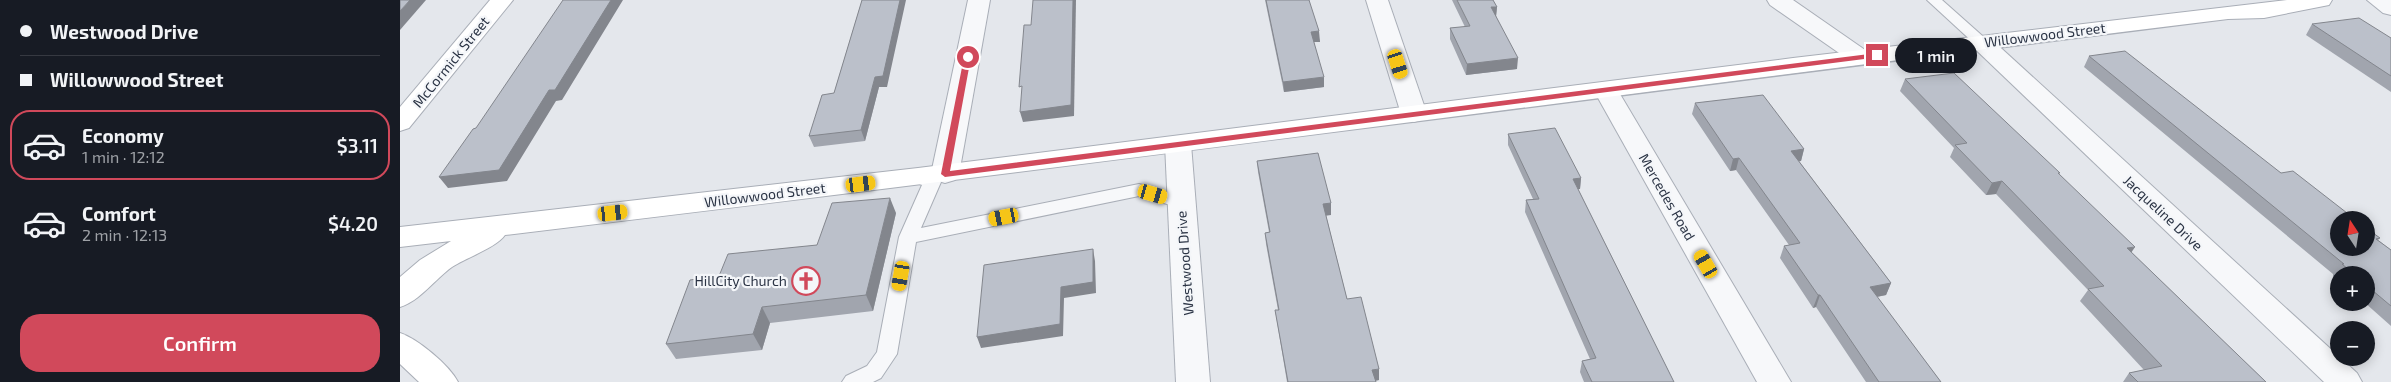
<!DOCTYPE html>
<html lang="en">
<head>
<meta charset="utf-8">
<style>
  :root { --surface:#171b24; --page:#242831; --text:#f1f3f6; --muted:#9ea1a6; --line:#363941; --accent:#d1495b }
  body { margin:0; font-family:"Exo 2",sans-serif; background:var(--page); color:var(--text); height:100vh; display:flex; flex-direction:column; font-size:19px; white-space:nowrap }
  * { box-sizing:border-box; margin:0 }
  p { font-size:16px; color:var(--muted) }
  .icon { flex:none; width:28px; height:28px; fill:none; stroke:currentColor; stroke-width:2; stroke-linecap:round; stroke-linejoin:round }
  .map { position:relative; flex:1; overflow:hidden }
  .side { display:flex; flex-direction:column; background:var(--surface); width:400px }
  .side>* { flex:none }
  .guide { display:grid; align-content:center; height:110px; padding:0 20px; background:var(--surface) }
  .needle { width:32px; rotate:348deg }
  .tools { position:absolute; left:1930px; top:211px; display:grid; gap:10px }
  .tools a { display:grid; place-items:center; width:45px; height:45px; border-radius:50%; background:var(--surface); box-shadow:0 2px 12px #0003; font-size:25px }
  .end { position:absolute; width:22px; height:22px; margin:-11px; border:6px solid #d1495b; background:#fff; box-shadow:0 0 0 2px #fff }
  .from { border-radius:50% }
  .bubble { position:absolute; height:35px; border-radius:18px; background:var(--surface); box-shadow:0 2px 12px #0003; font-size:16px; font-weight:600; line-height:35px; text-align:center }
  .car { position:absolute; width:15px; height:30px; margin:-15px -8px; border-radius:6px; box-shadow:0 0 4px 1px #0007; background:linear-gradient(#f5c518 24%,#345 0 40%,#f5c518 0 76%,#345 0 86%,#f5c518 0) }
  .guide b { display:flex; align-items:center; gap:18px; height:48px; font-size:19px }
  .guide b+b { border-top:1px solid var(--line) }
  .guide i { width:12px; height:12px; background:var(--text) }
  ul { padding:0; list-style:none }
  li { display:flex; align-items:center; gap:15px; height:70px; margin:0 10px 8px; padding:0 10px; border:2px solid transparent; border-radius:20px }
  li div { flex:1 }
  li b { display:block; font-size:19px }
  li em { font-style:normal; font-weight:600 }
  li.selected { border-color:var(--accent) }
  li>.icon { width:45px; height:45px; stroke-width:1.5 }
  .button { display:flex; gap:10px; margin-top:auto; padding:10px 20px }
  .button a { flex:1; height:58px; border-radius:20px; background:var(--accent); color:#fff; font-size:20px; font-weight:600; line-height:58px; text-align:center }
  main { display:flex; flex:1; min-height:0 }
  .map>svg:first-child { display:block }
</style>
</head>
<body>
<main>
<section class="side">
<div class="guide">
<b><i class="from"></i>Westwood Drive</b>
<b><i></i>Willowwood Street</b>
</div>
<ul>
<li class="selected"><svg class="icon" aria-label="car" viewBox="0 0 24 24"><path d="M5 17H2v-5l4-1 3-4h7l3 4 3 1v5h-3M9 17h6M6 11h13"/><circle cx="7" cy="17" r="2"/><circle cx="17" cy="17" r="2"/></svg><div><b>Economy</b><p>1 min · 12:12</p></div><em>$3.11</em></li>
<li><svg class="icon" aria-label="car" viewBox="0 0 24 24"><path d="M5 17H2v-5l4-1 3-4h7l3 4 3 1v5h-3M9 17h6M6 11h13"/><circle cx="7" cy="17" r="2"/><circle cx="17" cy="17" r="2"/></svg><div><b>Comfort</b><p>2 min · 12:13</p></div><em>$4.20</em></li>
</ul>
<div class="button"><a>Confirm</a></div>
</section>
<div class="map">
<svg width="1991" height="382" viewBox="0 0 1991 382">
  <rect width="100%" height="100%" fill="#e4e7ec"/>
  <g fill="none" stroke-linecap="round" stroke-linejoin="round">
    <defs>
      <g id="lane">
        <path d="M 1527,0 L 1542,0 L 1587,40 L 1589,43 L 1587,46 L 1577,46 Z"/>
        <path d="M 518,171 L 538,178 L 541,182 L 521,228 L 739,184 L 787,198 L 790,202 L 787,206 L 781,208 L 739,196 L 516,242 L 497,354 L 481,378 L 473,382 L 442,382 L 446,376 L 467,366 L 477,352 L 499,237 L 522,185 L 512,181 L 509,177 L 512,173 Z"/>
      </g>
      <g id="street">
        <path d="M 568,0 L 590,0 L 559,174 L 555,180 L 545,183 L 535,180 L 531,174 Z"/>
        <path d="M 966,0 L 988,0 L 1027,114 L 1023,119 L 1014,122 L 1005,119 L 1001,114 Z"/>
        <path d="M 1367,0 L 1393,0 L 1468,52 L 1472,57 L 1468,62 L 1460,64 L 1452,62 L 1370,5 Z"/>
        <path d="M 1967,0 L 1991,0 L 1991,15 L 1983,13 Z"/>
        <path d="M 1582,36 L 1590,38 L 1957,373 L 1962,382 L 1924,382 L 1574,48 L 1570,43 L 1574,38 Z"/>
        <path d="M 1205,82 L 1214,84 L 1217,89 L 1391,382 L 1357,382 L 1193,89 L 1196,84 Z"/>
        <path d="M 778,136 L 787,138 L 791,144 L 810,382 L 776,382 L 765,144 L 769,138 Z"/>
      </g>
      <g id="secondary">
        <path d="M 90,0 L 113,0 L 9,128 L 0,131 L 0,107 Z"/>
        <path d="M 1887,0 L 1932,0 L 1929,5 L 1864,18 L 1828,19 C 1254,89 680,167 105,235 C 97,247 66,258 52,267 C 35,279 20,301 0,307 L 0,277 L 20,260 L 51,241 L 0,247 L 0,227 L 518,168 L 1393,58 Z"/>
        <path d="M 0,333 C 18,339 49,365 58,382 L 19,382 L 0,364 Z"/>
      </g>
    </defs>
    <use href="#lane" stroke="#a9aeb7" stroke-width="2"/>
    <use href="#street" stroke="#a9aeb7" stroke-width="2"/>
    <use href="#secondary" stroke="#a9aeb7" stroke-width="2"/>
    <use href="#lane" fill="#f7f8fa" fill-rule="evenodd"/>
    <use href="#street" fill="#f7f8fa" fill-rule="evenodd"/>
    <use href="#secondary" fill="#fff" fill-rule="evenodd"/>
  </g>
  <g fill="#a1a5ae">
    <path d="M 462,0 L 487,87 L 479,87 L 465,141 L 414,147 L 409,136 L 434,93 Z"/>
    <path d="M 865,0 L 909,0 L 920,42 L 914,42 L 924,87 L 884,92 Z"/>
    <path d="M 1052,0 L 1093,0 L 1097,7 L 1096,16 L 1117,69 L 1066,75 L 1050,39 L 1050,28 L 1065,27 Z"/>
    <path d="M 1912,24 L 1991,38 L 1991,92 L 1906,35 Z"/>
    <path d="M 1689,56 L 1881,173 L 1980,238 L 1978,240 L 1991,250 L 1991,326 L 1964,302 L 1966,302 L 1966,275 L 1939,275 L 1939,281 L 1933,276 L 1933,274 L 1684,67 Z"/>
    <path d="M 1505,79 L 1659,174 L 1731,252 L 1866,382 L 1723,382 L 1729,373 L 1744,370 L 1680,301 L 1688,290 L 1596,194 L 1586,195 L 1550,157 L 1554,148 L 1500,91 Z"/>
    <path d="M 1295,103 L 1404,149 L 1401,161 L 1399,161 L 1491,283 L 1486,295 L 1477,297 L 1541,382 L 1466,382 L 1416,307 L 1413,308 L 1380,258 L 1384,246 L 1389,245 L 1336,170 L 1330,171 L 1292,114 Z"/>
    <path d="M 1108,134 L 1181,178 L 1180,189 L 1178,189 L 1274,382 L 1184,382 L 1180,372 L 1182,361 L 1190,359 L 1125,212 L 1126,200 L 1133,199 L 1108,145 Z"/>
    <path d="M 857,161 L 931,203 L 931,215 L 926,215 L 947,299 L 979,380 L 975,381 L 976,382 L 887,382 L 875,310 L 878,310 L 866,244 L 865,233 L 869,232 L 858,172 Z"/>
    <path d="M 496,213 L 473,311 L 370,323 L 362,350 L 276,359 L 266,344 L 319,276 L 417,245 Z"/>
  </g>
  <g fill="#83868d">
    <path d="M 10,0 L 26,0 L 0,30 L 0,11 Z"/>
    <path d="M 211,0 L 223,0 L 162,100 L 156,101 L 107,181 L 48,188 L 39,177 L 149,90 Z"/>
    <path d="M 500,0 L 506,0 L 487,87 L 479,87 L 465,141 L 461,130 L 475,77 Z"/>
    <path d="M 673,0 L 676,0 L 674,116 L 623,122 L 620,112 Z"/>
    <path d="M 1091,7 L 1097,7 L 1096,17 Z"/>
    <path d="M 919,31 L 920,42 L 912,42 L 911,32 Z"/>
    <path d="M 1118,58 L 1117,69 L 1066,75 L 1067,64 Z"/>
    <path d="M 924,77 L 924,87 L 884,92 L 883,82 Z"/>
    <path d="M 1404,149 L 1401,161 L 1387,163 L 1391,151 Z"/>
    <path d="M 1339,158 L 1336,170 L 1330,171 L 1333,159 Z"/>
    <path d="M 1181,178 L 1180,189 L 1171,190 L 1173,179 Z"/>
    <path d="M 1602,181 L 1596,194 L 1586,195 L 1592,183 Z"/>
    <path d="M 490,198 L 496,213 L 473,311 L 466,295 Z"/>
    <path d="M 931,203 L 931,215 L 924,216 L 923,204 Z"/>
    <path d="M 1735,247 L 1727,259 L 1727,248 Z"/>
    <path d="M 693,249 L 695,261 L 696,293 L 664,298 L 663,336 L 581,348 L 577,337 Z"/>
    <path d="M 1491,283 L 1486,295 L 1465,299 L 1470,287 Z"/>
    <path d="M 1418,295 L 1420,295 L 1416,307 L 1413,308 Z"/>
    <path d="M 362,307 L 370,323 L 362,350 L 353,334 Z"/>
    <path d="M 979,369 L 979,380 L 973,381 L 972,370 Z"/>
  </g>
  <g fill="#bbc0ca" stroke="#83868d">
    <path d="M 0,0 L 10,0 L 0,11 Z"/>
    <path d="M 163,0 L 211,0 L 155,90 L 149,90 L 99,170 L 39,177 L 73,129 L 76,128 Z"/>
    <path d="M 462,0 L 500,0 L 483,76 L 475,77 L 461,130 L 409,136 L 422,95 L 434,93 Z"/>
    <path d="M 633,0 L 673,0 L 671,105 L 620,112 L 622,86 L 619,87 L 624,25 L 631,25 Z"/>
    <path d="M 866,0 L 909,0 L 919,31 L 911,32 L 924,77 L 883,82 Z"/>
    <path d="M 1057,0 L 1093,0 L 1097,7 L 1091,7 L 1118,58 L 1067,64 L 1050,28 L 1070,26 Z"/>
    <path d="M 1959,18 L 1991,38 L 1991,76 L 1912,24 Z"/>
    <path d="M 1725,51 L 1881,173 L 1893,171 L 1956,220 L 1939,220 L 1939,248 L 1966,248 L 1966,228 L 1980,238 L 1976,239 L 1991,250 L 1991,306 L 1966,285 L 1966,275 L 1955,275 L 1942,264 L 1944,264 L 1689,56 Z"/>
    <path d="M 1554,73 L 1660,173 L 1658,173 L 1735,247 L 1727,248 L 1866,382 L 1738,382 L 1729,373 L 1762,366 L 1688,289 L 1704,286 L 1602,181 L 1592,183 L 1555,145 L 1567,143 L 1505,79 Z"/>
    <path d="M 1363,95 L 1404,149 L 1391,151 L 1491,283 L 1470,287 L 1541,382 L 1479,382 L 1420,295 L 1418,295 L 1384,246 L 1400,243 L 1339,158 L 1333,159 L 1295,103 Z"/>
    <path d="M 1155,128 L 1181,178 L 1173,179 L 1274,382 L 1192,382 L 1182,361 L 1196,358 L 1126,200 L 1139,199 L 1108,134 Z"/>
    <path d="M 918,153 L 931,203 L 923,204 L 947,299 L 961,297 L 979,369 L 972,370 L 976,382 L 888,382 L 875,310 L 879,310 L 865,233 L 870,232 L 857,161 Z"/>
    <path d="M 490,198 L 466,295 L 362,307 L 353,334 L 266,344 L 290,280 L 319,276 L 328,254 L 417,245 L 432,203 Z"/>
    <path d="M 693,249 L 693,282 L 661,287 L 660,324 L 577,337 L 584,265 Z"/>
  </g>
  <path fill="#d1495b" d="M 1477,53 L 1481,55 L 1480,57 L 545,177 L 541,174 L 564,57 L 568,55 L 571,57 L 550,171 Z"/>
  <defs>
    <symbol id="church-ring" viewBox="-11 -11 22 22"><circle r="9.5" fill="#f4f6f9" stroke="#d1495b" stroke-width="1.5"/><path d="M-1.2-6h2.4v3.5h3.3v2.4h-3.3V6h-2.4V-.1h-3.3v-2.4h3.3Z" fill="#d1495b"/></symbol>
  </defs>
  <g fill-rule="evenodd">
    <use href="#church-ring" x="390" y="265" width="32" height="32"/>
  </g>
  <g text-anchor="middle" stroke-width="4.5" stroke-linejoin="round" paint-order="stroke">
    <g font-size="14" fill="#2b3445" stroke="#f4f6f9">
      <text transform="translate(1645 35) rotate(-7)" y="5">Willowwood Street</text>
      <text transform="translate(51 62) rotate(-51)" y="5">McCormick Street</text>
      <text transform="translate(365 195) rotate(-7)" y="5">Willowwood Street</text>
      <text transform="translate(1267 197) rotate(60)" y="5">Mercedes Road</text>
      <text transform="translate(1763 213) rotate(43)" y="5">Jacqueline Drive</text>
      <text transform="translate(785 263) rotate(-94)" y="5">Westwood Drive</text>
    </g>
    <g font-size="14" fill="#2b3445" stroke="#f4f6f9" text-anchor="end">
      <text x="387" y="286">HillCity Church</text>
    </g>
  </g>
</svg>
<div class="tools">
<a><svg class="needle" viewBox="-14 -14 28 28"><path d="M0-13l5 13h-10z" fill="#e53935"/><path d="M0 13l5-13h-10z" fill="#9ea1a6"/></svg></a>
<a>+</a>
<a>−</a>
</div>
<i class="end from" style="left:568px;top:57px"></i>
<i class="end" style="left:1477px;top:55px"></i>
<div class="bubble" style="left:1495px;top:38px;width:82px">1 min</div>
<i class="car" style="left:998px;top:64px;rotate:162deg"></i>
<i class="car" style="left:461px;top:184px;rotate:83deg"></i>
<i class="car" style="left:753px;top:194px;rotate:106deg"></i>
<i class="car" style="left:213px;top:213px;rotate:84deg"></i>
<i class="car" style="left:604px;top:217px;rotate:259deg"></i>
<i class="car" style="left:1306px;top:264px;rotate:330deg"></i>
<i class="car" style="left:501px;top:276px;rotate:190deg"></i>
</div>
</main>
</body>
</html>
